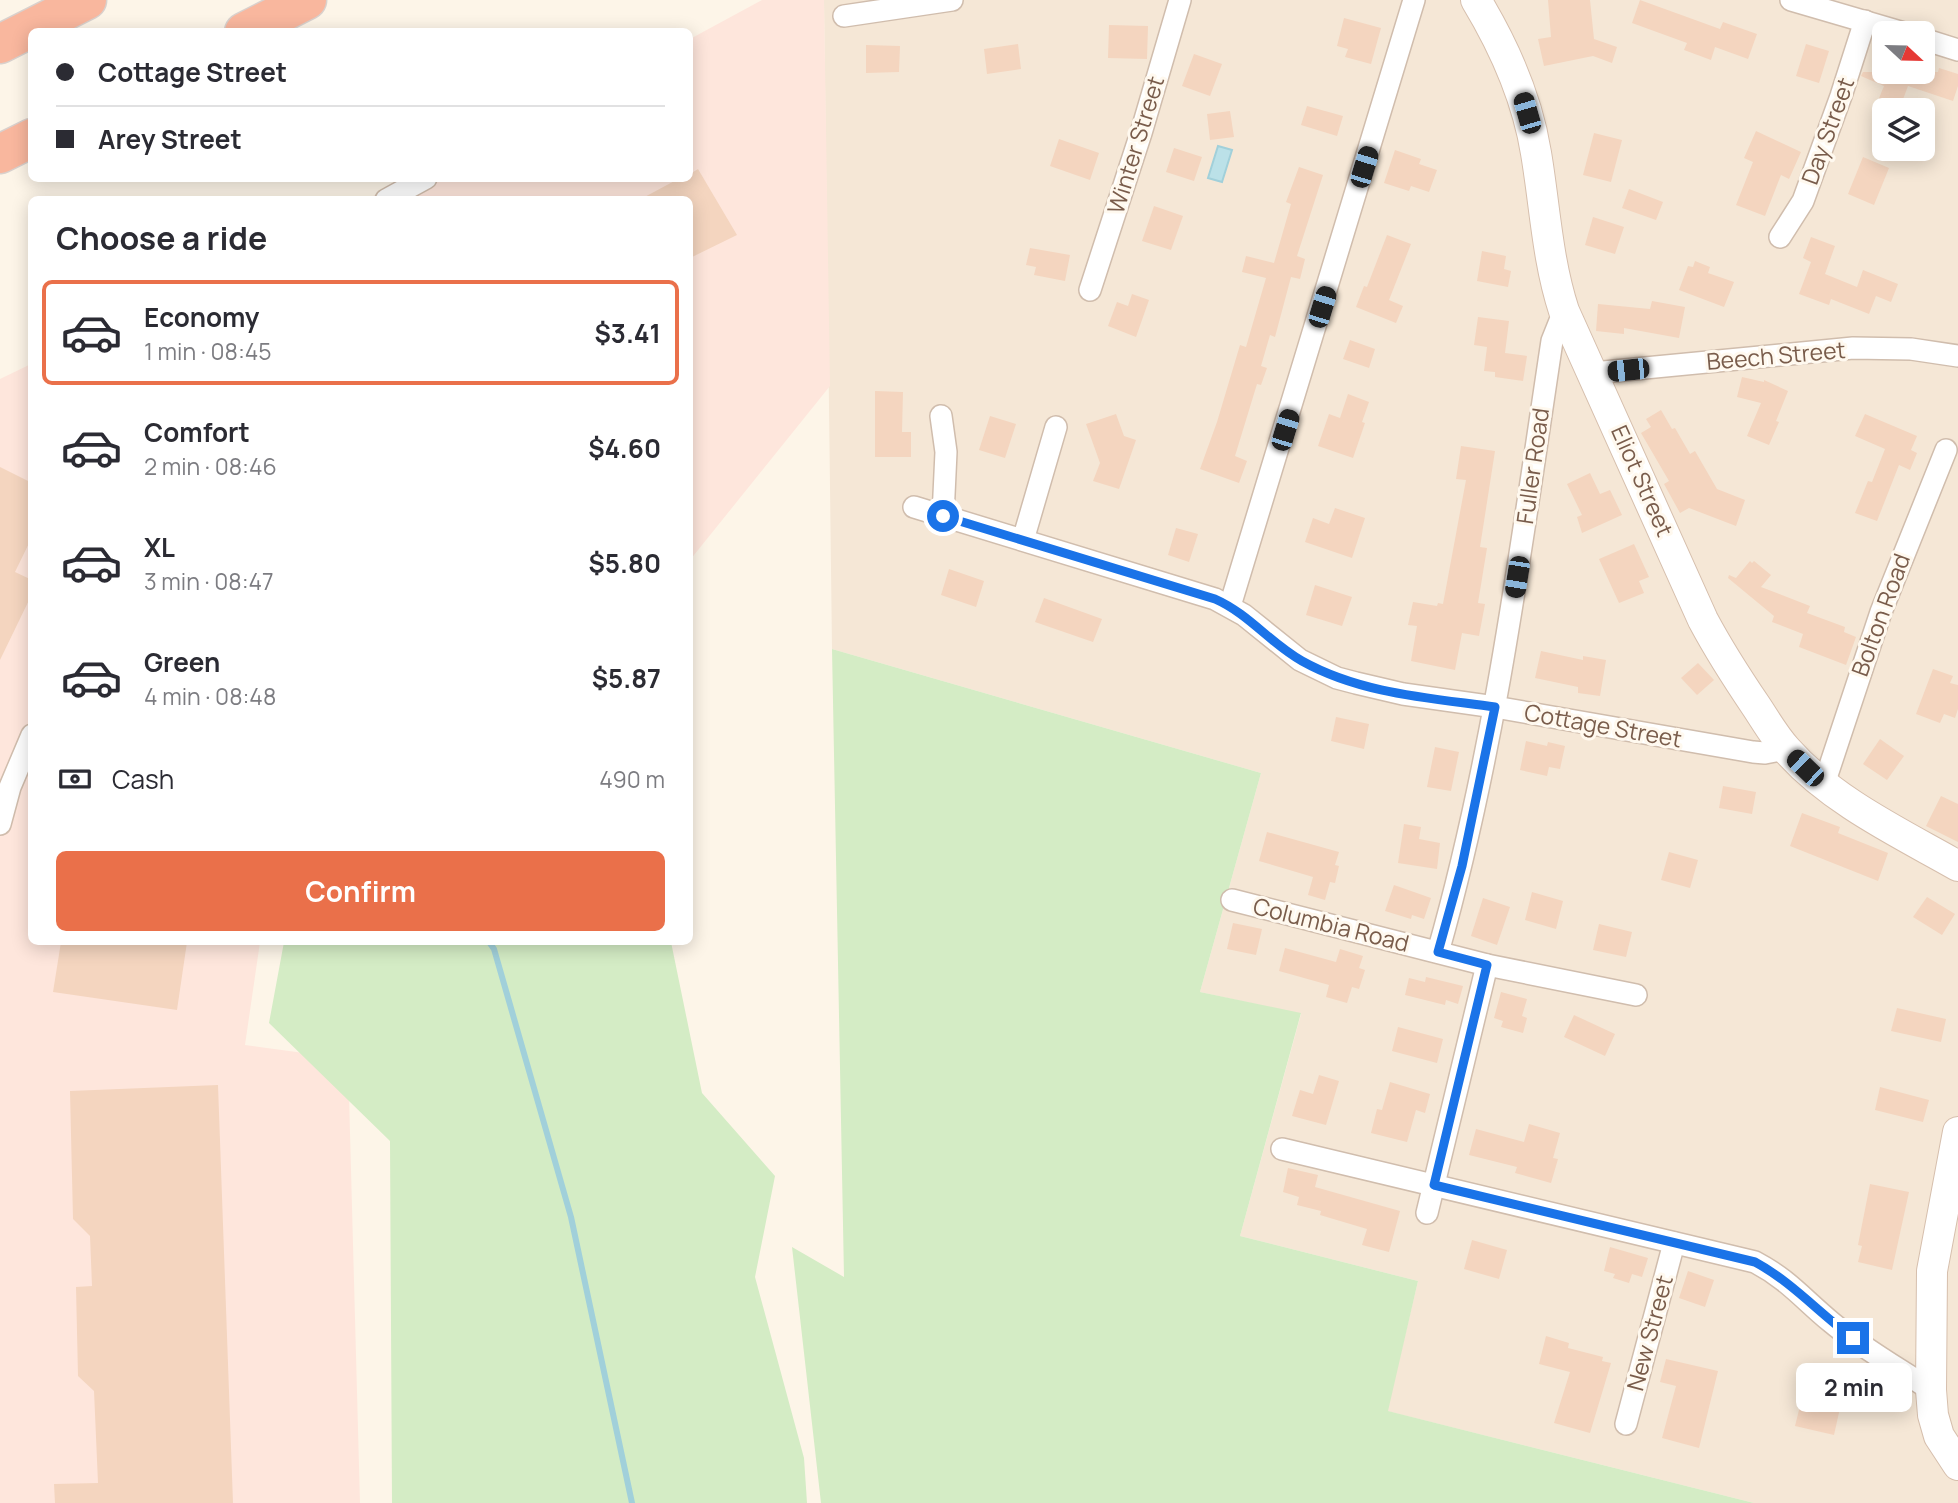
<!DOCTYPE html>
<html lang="en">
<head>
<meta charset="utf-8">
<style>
  :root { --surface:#fff; --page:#f2f2f3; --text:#2b2b33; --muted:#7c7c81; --line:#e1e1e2; --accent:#ea704a }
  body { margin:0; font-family:Manrope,sans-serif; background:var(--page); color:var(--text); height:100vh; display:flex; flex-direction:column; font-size:26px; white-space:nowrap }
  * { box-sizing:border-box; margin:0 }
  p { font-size:23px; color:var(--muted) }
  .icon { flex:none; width:38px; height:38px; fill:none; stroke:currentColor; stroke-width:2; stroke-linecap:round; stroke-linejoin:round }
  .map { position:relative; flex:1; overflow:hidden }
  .panel { position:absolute; left:28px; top:196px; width:665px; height:749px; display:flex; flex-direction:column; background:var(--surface); border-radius:10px; box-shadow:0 4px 18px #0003 }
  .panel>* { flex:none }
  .hud { position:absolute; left:28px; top:28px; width:665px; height:154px; border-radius:10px; box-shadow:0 4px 18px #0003; display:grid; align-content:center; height:154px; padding:0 28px; background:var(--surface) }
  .needle { width:46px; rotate:112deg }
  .fabs { position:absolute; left:1872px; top:21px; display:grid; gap:14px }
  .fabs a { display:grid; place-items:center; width:63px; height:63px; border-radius:10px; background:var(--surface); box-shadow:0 4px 18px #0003; font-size:35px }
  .end { position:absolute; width:32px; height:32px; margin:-16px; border:9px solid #1a73e8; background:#fff; box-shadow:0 0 0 4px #fff }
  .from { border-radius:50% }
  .bubble { position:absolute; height:49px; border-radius:10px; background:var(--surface); box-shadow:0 4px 18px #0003; font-size:23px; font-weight:700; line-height:49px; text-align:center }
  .car { position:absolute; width:21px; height:42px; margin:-21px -10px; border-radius:9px; box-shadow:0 0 5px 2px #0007; background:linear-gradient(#222 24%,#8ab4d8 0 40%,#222 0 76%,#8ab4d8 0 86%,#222 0) }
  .hud b { display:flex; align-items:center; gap:24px; height:66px; font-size:26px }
  .hud b+b { border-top:2px solid var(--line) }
  .hud i { width:18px; height:18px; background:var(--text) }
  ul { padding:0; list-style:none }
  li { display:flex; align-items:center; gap:21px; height:105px; margin:0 14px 10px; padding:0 14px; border:4px solid transparent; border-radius:10px }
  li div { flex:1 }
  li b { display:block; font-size:26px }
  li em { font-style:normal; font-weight:700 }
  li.selected { border-color:var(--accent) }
  li>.icon { width:63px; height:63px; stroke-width:1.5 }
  h2 { padding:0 28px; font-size:32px; line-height:84px }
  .pay { display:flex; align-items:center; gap:18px; height:77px; padding:0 28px; font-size:26px }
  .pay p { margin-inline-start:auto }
  .cta { display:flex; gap:14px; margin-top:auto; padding:14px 28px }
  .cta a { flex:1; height:80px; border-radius:10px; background:var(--accent); color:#fff; font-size:28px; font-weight:700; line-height:80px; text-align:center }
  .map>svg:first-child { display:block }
</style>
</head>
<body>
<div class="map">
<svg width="1958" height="1503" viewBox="0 0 1958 1503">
  <rect width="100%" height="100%" fill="#fdf5e8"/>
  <path fill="#f5e7d6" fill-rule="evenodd" d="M 824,0 L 1958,0 L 1958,1503 L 1754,1503 L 1387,1411 L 1418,1281 L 1240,1236 L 1301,1014 L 1200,992 L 1261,773 L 832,649 ZM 1885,33 L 1923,33 L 1923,72 L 1885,72 ZM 1885,110 L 1923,110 L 1923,149 L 1885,149 Z"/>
  <g fill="#fee6dc">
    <path d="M 762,0 L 824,0 L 830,386 L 690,560 L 690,200 L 366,200 L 405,179 L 690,178 L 690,39 Z"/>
    <path d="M 31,364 L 32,942 L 260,942 L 245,1045 L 348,1059 L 360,1503 L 0,1503 L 0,379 Z"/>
  </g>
  <g fill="#d4ecc5">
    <path d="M 832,649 L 1261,773 L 1200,992 L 1301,1013 L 1240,1236 L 1418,1281 L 1388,1411 L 1754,1503 L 821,1503 L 792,1247 L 844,1277 Z"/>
    <path d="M 284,942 L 671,942 L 702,1093 L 775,1176 L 755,1277 L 804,1458 L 807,1503 L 392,1503 L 390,1141 L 269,1023 Z"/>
  </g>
  <path fill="#bbe1e8" stroke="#a1d0da" stroke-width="2" d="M 1218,146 L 1232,150 L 1222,182 L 1208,178 Z"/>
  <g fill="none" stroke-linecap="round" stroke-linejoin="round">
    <path stroke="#a1d0da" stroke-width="6" d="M 489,942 L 494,949 L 571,1217 L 632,1503"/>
  </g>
  <g fill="#f4d5bf">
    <path d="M 1548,0 L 1590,0 L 1594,39 L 1617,47 L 1612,63 L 1593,56 L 1544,66 L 1538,39 L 1551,37 Z"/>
    <path d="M 1640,0 L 1720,29 L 1723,22 L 1757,34 L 1748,59 L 1715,47 L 1711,60 L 1684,50 L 1687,43 L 1632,23 Z"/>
    <path d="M 1344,18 L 1381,28 L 1371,64 L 1345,57 L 1348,49 L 1337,46 Z"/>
    <path d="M 1109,25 L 1148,26 L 1147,59 L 1108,58 Z"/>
    <path d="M 1018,44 L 1021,69 L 987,74 L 984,49 Z"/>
    <path d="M 1806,44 L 1829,51 L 1819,83 L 1796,76 Z"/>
    <path d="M 866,45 L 900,46 L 899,72 L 866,73 Z"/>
    <path d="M 1194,54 L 1222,64 L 1210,96 L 1182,86 Z"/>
    <path d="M 1939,68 L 1958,74 L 1958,86 L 1953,101 L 1908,86 L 1899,110 L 1877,103 L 1884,86 L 1861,76 L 1863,72 L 1938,72 Z"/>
    <path d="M 1307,106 L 1343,116 L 1337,136 L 1301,125 Z"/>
    <path d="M 1230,111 L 1234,137 L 1210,140 L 1207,114 Z"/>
    <path d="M 1756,131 L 1801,152 L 1789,179 L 1781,175 L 1765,216 L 1736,205 L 1753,162 L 1744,158 Z"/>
    <path d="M 1594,133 L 1622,140 L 1611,182 L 1583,175 Z"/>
    <path d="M 1059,139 L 1099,153 L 1090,180 L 1050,166 Z"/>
    <path d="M 1174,148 L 1202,157 L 1194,181 L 1166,172 Z"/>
    <path d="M 1395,150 L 1421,159 L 1419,164 L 1437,170 L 1429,192 L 1411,186 L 1409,191 L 1384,183 Z"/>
    <path d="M 1863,157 L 1889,168 L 1874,205 L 1848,194 Z"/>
    <path d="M 1299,167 L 1323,175 L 1297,256 L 1305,259 L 1300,279 L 1291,277 L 1275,337 L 1270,335 L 1261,366 L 1267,368 L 1261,385 L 1257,384 L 1235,456 L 1247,461 L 1239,483 L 1200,469 L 1217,422 L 1240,345 L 1246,347 L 1266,278 L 1242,272 L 1246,256 L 1274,263 L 1291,204 L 1286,202 Z"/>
    <path d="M 698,169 L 737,235 L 690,258 L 690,200 L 639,200 L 680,178 L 690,178 L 690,174 Z"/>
    <path d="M 1629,189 L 1663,202 L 1656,220 L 1622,208 Z"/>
    <path d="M 1154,206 L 1183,216 L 1171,250 L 1142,241 Z"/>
    <path d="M 1593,217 L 1624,227 L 1615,254 L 1585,245 Z"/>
    <path d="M 1387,235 L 1411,244 L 1389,300 L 1403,306 L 1396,323 L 1356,307 L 1364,286 L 1367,287 Z"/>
    <path d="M 1811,237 L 1835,246 L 1825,274 L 1857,287 L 1863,270 L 1898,284 L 1891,302 L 1876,296 L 1869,314 L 1831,299 L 1829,305 L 1799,294 L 1811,262 L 1803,258 Z"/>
    <path d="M 1030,248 L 1070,255 L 1065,281 L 1034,275 L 1036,267 L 1026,265 Z"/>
    <path d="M 1482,251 L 1506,256 L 1504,269 L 1511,271 L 1508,287 L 1477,281 Z"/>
    <path d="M 1695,261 L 1710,267 L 1708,273 L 1734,282 L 1724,307 L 1679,290 L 1688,266 L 1693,267 Z"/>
    <path d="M 1132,294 L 1149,300 L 1136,337 L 1108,326 L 1117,302 L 1128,306 Z"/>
    <path d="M 1652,301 L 1685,307 L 1679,338 L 1624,328 L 1624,334 L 1596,331 L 1598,304 L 1650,309 Z"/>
    <path d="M 1478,317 L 1509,321 L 1505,353 L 1527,356 L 1523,381 L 1495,377 L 1495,372 L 1484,371 L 1487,347 L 1474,345 Z"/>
    <path d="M 1350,340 L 1375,349 L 1369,368 L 1343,359 Z"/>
    <path d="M 1742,377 L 1764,382 L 1764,380 L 1788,391 L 1776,421 L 1779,422 L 1769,445 L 1747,436 L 1761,403 L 1737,397 Z"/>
    <path d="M 875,391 L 903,392 L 902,432 L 911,432 L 911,457 L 875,457 Z"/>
    <path d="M 1348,394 L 1369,402 L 1362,422 L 1365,423 L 1353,458 L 1318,446 L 1329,414 L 1340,418 Z"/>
    <path d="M 1661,410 L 1672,429 L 1675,428 L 1690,454 L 1695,451 L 1717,489 L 1745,500 L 1736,526 L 1689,508 L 1680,513 L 1664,484 L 1669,481 L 1641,433 L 1651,427 L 1646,419 Z"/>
    <path d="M 1116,414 L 1124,436 L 1136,440 L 1119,489 L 1093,481 L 1100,463 L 1086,424 Z"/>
    <path d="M 1865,414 L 1917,436 L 1911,450 L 1917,453 L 1910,470 L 1899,465 L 1877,521 L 1855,513 L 1868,481 L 1872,482 L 1885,449 L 1855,436 Z"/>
    <path d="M 990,416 L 1016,424 L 1005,458 L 979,450 Z"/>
    <path d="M 1461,446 L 1495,451 L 1480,547 L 1487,548 L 1478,603 L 1485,604 L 1479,636 L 1462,633 L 1455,670 L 1411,661 L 1417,626 L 1408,625 L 1413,602 L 1437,606 L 1438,603 L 1443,604 L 1466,480 L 1456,479 Z"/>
    <path d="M 0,467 L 32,483 L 32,537 L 15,572 L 32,580 L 32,594 L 0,660 Z"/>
    <path d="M 1590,473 L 1600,494 L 1610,490 L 1622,515 L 1582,533 L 1577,517 L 1582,515 L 1567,484 Z"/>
    <path d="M 1335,508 L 1365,518 L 1352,558 L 1305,542 L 1313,518 L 1329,524 Z"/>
    <path d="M 1176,528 L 1198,534 L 1189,562 L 1168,555 Z"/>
    <path d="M 1634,544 L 1649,577 L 1639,581 L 1644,593 L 1619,603 L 1599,559 Z"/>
    <path d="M 1750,561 L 1752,563 L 1754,561 L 1771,575 L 1761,587 L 1810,606 L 1807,613 L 1845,627 L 1844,632 L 1856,637 L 1846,665 L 1799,647 L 1803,634 L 1772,622 L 1774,616 L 1728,578 L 1729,575 L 1736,578 Z"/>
    <path d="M 949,569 L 984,581 L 976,607 L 941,595 Z"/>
    <path d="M 1315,585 L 1352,597 L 1342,626 L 1306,615 Z"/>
    <path d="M 1044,598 L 1102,619 L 1093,642 L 1035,622 Z"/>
    <path d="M 1541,651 L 1583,660 L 1583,656 L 1606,660 L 1600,696 L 1578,693 L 1578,687 L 1535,678 Z"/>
    <path d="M 1698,663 L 1714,680 L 1697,695 L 1681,678 Z"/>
    <path d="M 1933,669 L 1953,676 L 1950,683 L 1958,685 L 1958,709 L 1955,718 L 1944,714 L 1940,723 L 1916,714 Z"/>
    <path d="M 1336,717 L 1369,724 L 1364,749 L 1331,741 Z"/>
    <path d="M 1880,739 L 1904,756 L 1887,780 L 1863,764 Z"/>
    <path d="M 1526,741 L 1547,746 L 1548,742 L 1565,746 L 1560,769 L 1549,767 L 1547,776 L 1520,770 Z"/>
    <path d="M 1435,747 L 1459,752 L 1451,791 L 1427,787 Z"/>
    <path d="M 1723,786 L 1756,792 L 1752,814 L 1719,808 Z"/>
    <path d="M 1941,796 L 1958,804 L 1958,842 L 1926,826 Z"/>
    <path d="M 1802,813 L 1840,827 L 1838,833 L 1888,853 L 1878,881 L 1790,846 Z"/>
    <path d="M 1404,824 L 1421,827 L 1419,839 L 1440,843 L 1437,869 L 1398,863 Z"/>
    <path d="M 1267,832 L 1339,852 L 1335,865 L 1339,866 L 1335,883 L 1330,882 L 1325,900 L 1308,895 L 1313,877 L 1259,861 Z"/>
    <path d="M 1669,852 L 1698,860 L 1690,888 L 1661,880 Z"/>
    <path d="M 1394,885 L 1431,898 L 1424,919 L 1412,915 L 1411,919 L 1385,911 Z"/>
    <path d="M 1532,892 L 1563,901 L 1556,929 L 1525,920 Z"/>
    <path d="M 1927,897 L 1955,914 L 1942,935 L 1913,917 Z"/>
    <path d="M 1483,898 L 1510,907 L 1497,945 L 1471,936 Z"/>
    <path d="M 1233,923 L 1262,929 L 1256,955 L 1227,949 Z"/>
    <path d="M 1599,924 L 1632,932 L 1626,957 L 1593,950 Z"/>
    <path d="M 61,942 L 187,942 L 177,1010 L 53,992 Z"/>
    <path d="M 1285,948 L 1336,962 L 1340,949 L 1363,956 L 1359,968 L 1365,970 L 1359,989 L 1352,987 L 1347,1003 L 1326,997 L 1329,985 L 1279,971 Z"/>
    <path d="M 1426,977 L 1463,986 L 1458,1004 L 1446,1000 L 1445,1005 L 1405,995 L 1409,978 L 1425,982 Z"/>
    <path d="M 1501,992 L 1527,999 L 1522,1016 L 1527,1018 L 1523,1033 L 1501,1027 L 1503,1021 L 1494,1018 Z"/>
    <path d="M 1897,1008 L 1946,1019 L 1941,1042 L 1891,1031 Z"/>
    <path d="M 1574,1015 L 1615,1034 L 1605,1056 L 1564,1037 Z"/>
    <path d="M 1398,1027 L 1443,1039 L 1437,1063 L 1392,1051 Z"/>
    <path d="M 1319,1075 L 1339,1081 L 1326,1125 L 1292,1116 L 1300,1090 L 1313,1094 Z"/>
    <path d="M 1390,1082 L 1430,1094 L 1425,1113 L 1416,1110 L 1407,1142 L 1371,1133 L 1377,1109 L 1382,1110 Z"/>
    <path d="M 218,1085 L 233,1503 L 55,1503 L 54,1484 L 98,1483 L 94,1391 L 78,1376 L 76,1287 L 92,1286 L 90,1236 L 73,1219 L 70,1091 Z"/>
    <path d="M 1880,1087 L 1929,1100 L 1923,1122 L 1875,1110 Z"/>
    <path d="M 1529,1124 L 1560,1133 L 1553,1158 L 1558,1159 L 1551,1183 L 1515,1173 L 1517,1167 L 1469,1155 L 1476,1129 L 1524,1142 Z"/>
    <path d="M 1288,1168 L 1318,1175 L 1315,1187 L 1400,1211 L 1389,1252 L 1362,1245 L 1367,1229 L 1320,1215 L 1321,1211 L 1297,1205 L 1299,1197 L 1283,1192 Z"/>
    <path d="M 1870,1184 L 1909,1192 L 1892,1270 L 1858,1262 L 1862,1246 L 1858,1245 Z"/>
    <path d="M 1472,1240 L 1507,1250 L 1499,1279 L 1464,1269 Z"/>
    <path d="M 1610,1247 L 1648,1258 L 1642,1277 L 1632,1274 L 1629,1283 L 1613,1278 L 1615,1274 L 1604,1271 Z"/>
    <path d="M 1688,1271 L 1714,1280 L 1705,1307 L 1679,1298 Z"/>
    <path d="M 1546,1336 L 1569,1343 L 1568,1348 L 1603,1357 L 1602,1361 L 1611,1363 L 1590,1433 L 1554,1423 L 1570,1372 L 1539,1364 Z"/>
    <path d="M 1666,1359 L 1718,1371 L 1699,1448 L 1662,1438 L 1676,1386 L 1660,1382 Z"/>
    <path d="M 1801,1402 L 1816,1405 L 1817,1402 L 1840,1408 L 1834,1435 L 1795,1426 Z"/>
  </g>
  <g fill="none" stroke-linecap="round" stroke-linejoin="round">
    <defs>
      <g id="street">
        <path d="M 1791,0 L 1904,33"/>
        <path d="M 844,16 L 952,0"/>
        <path d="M 1923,39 L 1958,50"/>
        <path d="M 386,200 L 426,178"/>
        <path d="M 1780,237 L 1803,201 L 1841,96 L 1865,21"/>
        <path d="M 1090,290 L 1141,133 L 1180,0"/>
        <path d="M 1593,373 L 1853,348 L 1911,349 L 1958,356"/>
        <path d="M 941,416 L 946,452 L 943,516"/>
        <path d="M 914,507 L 1215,599 L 1244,615 L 1300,660 L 1337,678 L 1356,683 L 1403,694 L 1495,707 L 1753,752 L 1765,753 L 1786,749"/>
        <path d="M 1023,540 L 1056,427"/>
        <path d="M 1230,606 L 1414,0"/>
        <path d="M 1824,784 L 1881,612 L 1946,450"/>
        <path d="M 0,824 L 10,787 L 32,735"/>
        <path d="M 1232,900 L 1487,965 L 1636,995"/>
        <path d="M 1438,952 C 1495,752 1521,546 1552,341 L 1564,311"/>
        <path d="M 1282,1149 L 1755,1262 C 1789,1280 1803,1299 1831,1322 C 1862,1348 1898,1368 1931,1390"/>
        <path d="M 1427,1213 L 1487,965"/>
        <path d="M 1626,1424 L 1674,1243"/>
      </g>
      <g id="secondary">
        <path d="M 1476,0 C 1505,48 1527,97 1536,153 C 1545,206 1547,259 1564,311 L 1703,620 C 1719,650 1737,678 1756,706 C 1766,721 1775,737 1787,750 C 1832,801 1900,833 1958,866"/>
        <path d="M 1958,1132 L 1932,1271 L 1931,1390 L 1933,1415 L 1939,1436 L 1958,1465"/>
      </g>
      <g id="highway">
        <path d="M 244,32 L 307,0"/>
        <path d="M 0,44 L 87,0"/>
        <path d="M 0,154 L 32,138"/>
      </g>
    </defs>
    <use href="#street" stroke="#d0bdad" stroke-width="24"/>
    <use href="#secondary" stroke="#d6bfad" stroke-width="32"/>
    <use href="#highway" stroke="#d9d1cd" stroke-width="41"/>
    <use href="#street" stroke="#fff" stroke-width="21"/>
    <use href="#secondary" stroke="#fff" stroke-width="30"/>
    <use href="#highway" stroke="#f9b79e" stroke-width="38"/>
  </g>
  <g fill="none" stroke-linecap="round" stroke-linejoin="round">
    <path stroke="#1a73e8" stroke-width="9" d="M 943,516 L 1215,599 C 1249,614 1271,644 1302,661 C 1361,694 1430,698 1495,707 L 1462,866 L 1438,952 L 1487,965 L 1434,1185 L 1755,1262 C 1792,1282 1819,1313 1853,1338"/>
  </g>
  <g text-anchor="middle" stroke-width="6" stroke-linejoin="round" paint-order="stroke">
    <g font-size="23" fill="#795c4b" stroke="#fff9ef">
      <text transform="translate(1828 131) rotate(-70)" y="8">Day Street</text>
      <text transform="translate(1136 145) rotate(-73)" y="8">Winter Street</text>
      <text transform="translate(1776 356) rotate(-5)" y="8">Beech Street</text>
      <text transform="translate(1533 466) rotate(-82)" y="8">Fuller Road</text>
      <text transform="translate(1642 481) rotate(66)" y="8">Eliot Street</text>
      <text transform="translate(1881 615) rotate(-70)" y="8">Bolton Road</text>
      <text transform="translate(1603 726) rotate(10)" y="8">Cottage Street</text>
      <text transform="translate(1331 925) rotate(14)" y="8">Columbia Road</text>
      <text transform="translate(1650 1333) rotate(-75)" y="8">New Street</text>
    </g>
  </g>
</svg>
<div class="fabs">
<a><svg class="needle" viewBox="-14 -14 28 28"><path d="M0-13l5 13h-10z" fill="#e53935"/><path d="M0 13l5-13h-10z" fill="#7c7c81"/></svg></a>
<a><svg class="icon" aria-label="layers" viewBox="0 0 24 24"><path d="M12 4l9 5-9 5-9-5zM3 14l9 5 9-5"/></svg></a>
</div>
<i class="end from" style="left:943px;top:516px"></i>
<i class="end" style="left:1853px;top:1338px"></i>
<div class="bubble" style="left:1796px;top:1363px;width:116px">2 min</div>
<i class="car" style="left:1527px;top:113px;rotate:344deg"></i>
<i class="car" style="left:1364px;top:167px;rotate:17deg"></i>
<i class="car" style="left:1322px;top:307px;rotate:17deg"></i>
<i class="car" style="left:1628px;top:370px;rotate:264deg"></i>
<i class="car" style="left:1285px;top:430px;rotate:17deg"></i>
<i class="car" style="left:1517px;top:577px;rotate:189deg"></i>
<i class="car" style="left:1805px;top:768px;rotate:314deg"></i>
<div class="hud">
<b><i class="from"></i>Cottage Street</b>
<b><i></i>Arey Street</b>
</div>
<section class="panel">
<h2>Choose a ride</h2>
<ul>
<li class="selected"><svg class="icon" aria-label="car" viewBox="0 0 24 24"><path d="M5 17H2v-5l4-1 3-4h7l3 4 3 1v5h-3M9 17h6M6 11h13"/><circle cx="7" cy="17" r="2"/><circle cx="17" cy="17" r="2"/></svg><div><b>Economy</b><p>1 min · 08:45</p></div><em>$3.41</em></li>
<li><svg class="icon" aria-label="car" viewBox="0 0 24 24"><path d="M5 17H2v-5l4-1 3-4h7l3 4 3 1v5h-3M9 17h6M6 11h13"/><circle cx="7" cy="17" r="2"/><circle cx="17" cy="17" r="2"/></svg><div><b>Comfort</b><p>2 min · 08:46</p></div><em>$4.60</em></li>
<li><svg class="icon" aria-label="car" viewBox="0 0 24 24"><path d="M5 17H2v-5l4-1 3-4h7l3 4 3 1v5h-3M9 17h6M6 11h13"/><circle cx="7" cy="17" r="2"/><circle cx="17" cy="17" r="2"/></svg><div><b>XL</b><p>3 min · 08:47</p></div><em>$5.80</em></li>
<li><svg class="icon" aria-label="car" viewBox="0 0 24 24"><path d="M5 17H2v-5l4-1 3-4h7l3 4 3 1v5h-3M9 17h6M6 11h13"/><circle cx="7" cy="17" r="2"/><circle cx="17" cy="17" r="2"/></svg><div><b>Green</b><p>4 min · 08:48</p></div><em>$5.87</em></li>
</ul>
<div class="pay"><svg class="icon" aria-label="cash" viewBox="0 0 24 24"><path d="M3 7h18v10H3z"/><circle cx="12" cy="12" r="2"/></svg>Cash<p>490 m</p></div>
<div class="cta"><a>Confirm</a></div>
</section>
</div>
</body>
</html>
